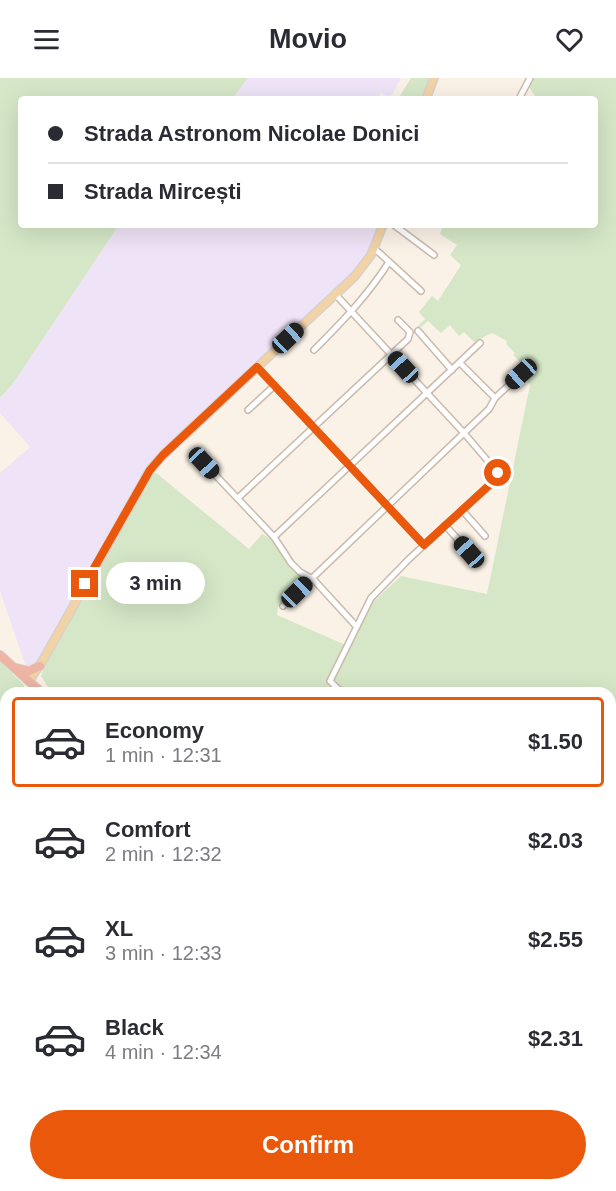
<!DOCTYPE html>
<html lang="en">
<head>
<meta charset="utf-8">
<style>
  :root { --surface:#fff; --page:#f2f2f3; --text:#2b2b33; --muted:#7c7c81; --line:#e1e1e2; --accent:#ea580c }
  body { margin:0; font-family:Helvetica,sans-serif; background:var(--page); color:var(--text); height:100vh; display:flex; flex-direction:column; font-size:22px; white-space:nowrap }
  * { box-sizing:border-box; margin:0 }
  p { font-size:20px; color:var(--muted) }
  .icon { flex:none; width:33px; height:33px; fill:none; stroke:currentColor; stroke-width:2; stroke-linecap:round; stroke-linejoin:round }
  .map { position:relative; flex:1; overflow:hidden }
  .side { position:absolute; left:0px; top:609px; width:616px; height:504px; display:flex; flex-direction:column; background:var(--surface); border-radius:18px 18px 0 0; box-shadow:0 6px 24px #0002 }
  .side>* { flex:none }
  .guide { position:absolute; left:18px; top:18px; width:580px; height:132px; border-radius:6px; box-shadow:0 6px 24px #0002; display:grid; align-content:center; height:132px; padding:0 30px; background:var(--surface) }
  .end { position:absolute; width:27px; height:27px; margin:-14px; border:8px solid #ea580c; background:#fff; box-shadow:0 0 0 3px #fff }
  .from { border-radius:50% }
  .bubble { position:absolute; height:42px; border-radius:21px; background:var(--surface); box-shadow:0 6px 24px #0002; font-size:20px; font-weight:600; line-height:42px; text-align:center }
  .car { position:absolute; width:18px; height:36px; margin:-18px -9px; border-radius:8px; box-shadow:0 0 4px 2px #0007; background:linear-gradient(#222 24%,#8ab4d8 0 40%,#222 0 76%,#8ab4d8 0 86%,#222 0) }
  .guide b { display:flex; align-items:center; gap:21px; height:57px; font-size:22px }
  .guide b+b { border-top:2px solid var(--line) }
  .guide i { width:15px; height:15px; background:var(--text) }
  ul { padding:10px 0 0; list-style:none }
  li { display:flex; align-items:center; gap:18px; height:90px; margin:0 12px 9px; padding:0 18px; border:3px solid transparent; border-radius:6px }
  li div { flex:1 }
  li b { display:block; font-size:22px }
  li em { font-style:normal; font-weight:600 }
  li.on { border-color:var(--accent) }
  li>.icon { width:54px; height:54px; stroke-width:1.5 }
  .primary-button { display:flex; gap:12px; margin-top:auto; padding:12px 30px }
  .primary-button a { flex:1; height:69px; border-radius:36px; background:var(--accent); color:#fff; font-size:24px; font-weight:600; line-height:69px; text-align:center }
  header { display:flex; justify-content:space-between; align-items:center; height:78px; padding:0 30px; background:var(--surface); font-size:27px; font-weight:600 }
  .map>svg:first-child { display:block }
</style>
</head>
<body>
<header><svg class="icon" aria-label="menu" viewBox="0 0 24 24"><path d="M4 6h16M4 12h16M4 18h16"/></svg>Movio<svg class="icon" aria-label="heart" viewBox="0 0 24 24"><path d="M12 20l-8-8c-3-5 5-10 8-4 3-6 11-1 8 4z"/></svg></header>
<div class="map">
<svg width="616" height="1113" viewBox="0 0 616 1113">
  <rect width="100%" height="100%" fill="#faf2e7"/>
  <g fill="#efe4f7">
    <path d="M 248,0 L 401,0 L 390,20 L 381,15 L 377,21 L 232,21 Z"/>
    <path d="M 119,147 L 380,147 L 368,177 L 357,192 L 157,379 L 41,582 L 33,590 L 26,589 L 0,513 L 0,395 L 30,369 L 0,335 L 0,320 L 14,304 Z"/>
    <path d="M 6,885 L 6,950 L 0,944 L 0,891 Z"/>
  </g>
  <g fill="#d5e7c7">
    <path d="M 0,0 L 248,0 L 232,21 L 21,21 L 21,147 L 119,147 L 14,304 L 0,320 Z"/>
    <path d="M 411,0 L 429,0 L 422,21 L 398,21 Z"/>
    <path d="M 534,0 L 616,0 L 616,632 L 611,631 L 610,615 L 483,615 L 473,612 L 471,615 L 52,615 L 41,598 L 48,578 L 145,403 L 155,394 L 249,471 L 262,456 L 274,462 L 307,501 L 278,529 L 277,537 L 350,569 L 374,523 L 401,498 L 487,516 L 530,307 L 518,291 L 522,286 L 513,277 L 515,275 L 506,266 L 507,263 L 492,255 L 474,264 L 464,254 L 459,258 L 450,247 L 441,255 L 428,243 L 420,250 L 417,249 L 425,241 L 419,234 L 432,218 L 438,223 L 461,187 L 450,177 L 457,167 L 440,156 L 443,147 L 596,147 L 596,21 L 537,21 L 529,9 Z"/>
    <path d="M 0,583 L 24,607 L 23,615 L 6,615 L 6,638 L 0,633 Z"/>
    <path d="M 611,859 L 616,860 L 616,1113 L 610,1113 L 603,1107 L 610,1107 Z"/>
  </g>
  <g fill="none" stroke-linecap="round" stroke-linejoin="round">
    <defs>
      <g id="minor">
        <path d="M 519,21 L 530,0"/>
        <path d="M 394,147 L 434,177"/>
        <path d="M 374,170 L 421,213"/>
        <path d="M 336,217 L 464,355 L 498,395 L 496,401 L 409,481 L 371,520 L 330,603 L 338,611 L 348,615"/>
        <path d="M 418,253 L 452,292"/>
        <path d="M 314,272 C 342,244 368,217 389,184"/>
        <path d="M 460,285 L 495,320"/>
        <path d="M 257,289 L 424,467"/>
        <path d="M 248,332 L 274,308"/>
        <path d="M 204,385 L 274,459 L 291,485 L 300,494 L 314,502 L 356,548"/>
        <path d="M 238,420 L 408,261 L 410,254 L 398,242"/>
        <path d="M 462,432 L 485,458"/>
        <path d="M 445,447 L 469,474"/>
        <path d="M 274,459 L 480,265"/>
        <path d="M 283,528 L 489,331 L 495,320 L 521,296"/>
        <path d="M 493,614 L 496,615"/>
        <path d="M 610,653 L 616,654"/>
        <path d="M 610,698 L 616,700"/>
        <path d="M 610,769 L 616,750"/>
        <path d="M 610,789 L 616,790"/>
      </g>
      <g id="major">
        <path d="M 426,21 L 434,0"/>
        <path d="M 29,603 L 43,582 L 150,392 L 163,377 L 355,198 L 371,177 L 383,147"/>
      </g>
      <g id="highway">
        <path d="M 0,577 L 42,615"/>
        <path d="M 16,590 L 29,593 L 40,588"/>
        <path d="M 583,1107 L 589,1113"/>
      </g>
    </defs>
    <use href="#minor" stroke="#cbbaae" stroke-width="8"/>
    <use href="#major" stroke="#d8d1cd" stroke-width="10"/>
    <use href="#highway" stroke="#d8d1cd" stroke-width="10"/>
    <use href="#minor" stroke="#fff" stroke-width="5"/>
    <use href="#major" stroke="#f2d3a6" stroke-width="7"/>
    <use href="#highway" stroke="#eeb4a4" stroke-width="8"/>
  </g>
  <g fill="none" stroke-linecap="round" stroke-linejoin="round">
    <path stroke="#ea580c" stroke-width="8" d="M 85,506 L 150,392 L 163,377 L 257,289 L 424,467 L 496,401 L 498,395"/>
  </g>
</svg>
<i class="end from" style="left:498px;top:395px"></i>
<i class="end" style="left:85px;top:506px"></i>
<div class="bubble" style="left:106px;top:484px;width:99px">3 min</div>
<i class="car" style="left:288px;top:260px;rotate:47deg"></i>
<i class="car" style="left:403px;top:289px;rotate:317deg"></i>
<i class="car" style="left:521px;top:296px;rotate:228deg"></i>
<i class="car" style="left:204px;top:385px;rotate:137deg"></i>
<i class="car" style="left:469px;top:474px;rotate:318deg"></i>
<i class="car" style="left:297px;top:514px;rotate:46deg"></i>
<div class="guide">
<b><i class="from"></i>Strada Astronom Nicolae Donici</b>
<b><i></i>Strada Mircești</b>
</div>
<section class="side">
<ul>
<li class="on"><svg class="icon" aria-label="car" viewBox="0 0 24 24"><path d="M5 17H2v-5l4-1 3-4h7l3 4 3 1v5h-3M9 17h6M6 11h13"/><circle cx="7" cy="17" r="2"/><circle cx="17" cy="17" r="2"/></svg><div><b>Economy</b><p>1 min · 12:31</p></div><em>$1.50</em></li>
<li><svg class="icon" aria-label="car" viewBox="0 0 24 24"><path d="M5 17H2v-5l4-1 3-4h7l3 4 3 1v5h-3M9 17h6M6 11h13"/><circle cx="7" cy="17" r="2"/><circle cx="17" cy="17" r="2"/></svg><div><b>Comfort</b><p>2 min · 12:32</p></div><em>$2.03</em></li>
<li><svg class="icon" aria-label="car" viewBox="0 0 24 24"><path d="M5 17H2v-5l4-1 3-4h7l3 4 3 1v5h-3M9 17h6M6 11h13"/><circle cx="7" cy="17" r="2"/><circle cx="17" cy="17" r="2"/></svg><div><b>XL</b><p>3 min · 12:33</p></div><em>$2.55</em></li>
<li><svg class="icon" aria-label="car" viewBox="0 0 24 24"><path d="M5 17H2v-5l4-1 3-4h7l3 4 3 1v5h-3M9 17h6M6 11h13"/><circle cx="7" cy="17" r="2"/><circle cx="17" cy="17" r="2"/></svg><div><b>Black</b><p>4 min · 12:34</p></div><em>$2.31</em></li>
</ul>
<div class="primary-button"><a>Confirm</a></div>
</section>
</div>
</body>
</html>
